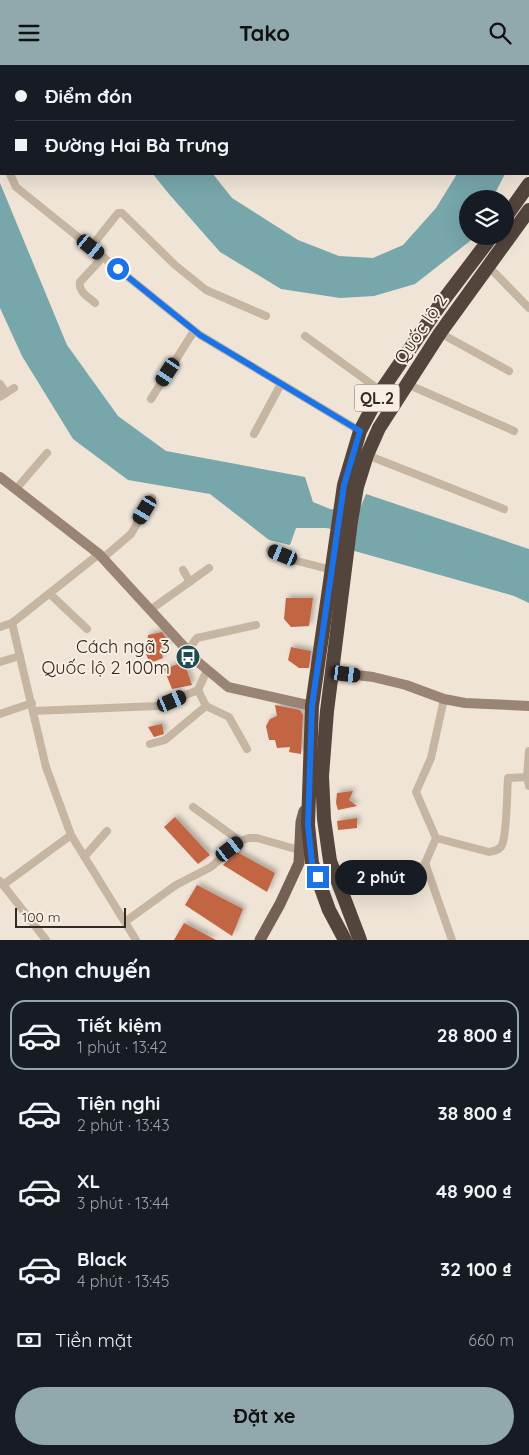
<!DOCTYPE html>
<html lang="vi">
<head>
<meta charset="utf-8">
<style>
  :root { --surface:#171b24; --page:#242831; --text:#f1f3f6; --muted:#9ea1a6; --line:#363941; --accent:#91a8ac }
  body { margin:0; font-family:Quicksand,sans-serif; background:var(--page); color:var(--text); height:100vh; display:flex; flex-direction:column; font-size:19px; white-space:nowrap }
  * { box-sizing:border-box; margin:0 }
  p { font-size:16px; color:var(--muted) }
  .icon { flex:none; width:28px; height:28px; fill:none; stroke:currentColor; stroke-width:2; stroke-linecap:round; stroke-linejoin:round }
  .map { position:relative; height:875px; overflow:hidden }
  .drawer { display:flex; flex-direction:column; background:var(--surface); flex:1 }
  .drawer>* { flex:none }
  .banner { position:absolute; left:0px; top:0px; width:530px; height:110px; box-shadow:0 5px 20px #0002; display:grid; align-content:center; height:110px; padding:0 15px; background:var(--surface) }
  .buttons { position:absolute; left:459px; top:125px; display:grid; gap:10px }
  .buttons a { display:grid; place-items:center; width:55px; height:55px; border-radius:50%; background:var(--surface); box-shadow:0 5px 20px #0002; font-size:25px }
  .scale { position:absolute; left:15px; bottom:12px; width:111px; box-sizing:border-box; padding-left:5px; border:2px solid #322925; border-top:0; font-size:14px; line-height:18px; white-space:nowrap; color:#322925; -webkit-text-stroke:4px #f8efe2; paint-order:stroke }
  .end { position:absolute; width:22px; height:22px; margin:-11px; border:6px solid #1a73e8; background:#fff; box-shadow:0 0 0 2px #fff }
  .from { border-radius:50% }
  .bubble { position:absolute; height:35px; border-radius:18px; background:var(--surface); box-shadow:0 5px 20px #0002; font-size:16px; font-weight:700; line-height:35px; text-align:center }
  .car { position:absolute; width:15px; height:30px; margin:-15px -8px; border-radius:6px; box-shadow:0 0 4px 1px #0007; background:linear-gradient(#222 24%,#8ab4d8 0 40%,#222 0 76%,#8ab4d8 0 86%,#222 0) }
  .banner b { display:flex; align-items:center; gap:18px; height:48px; font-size:19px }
  .banner b+b { border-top:1px solid var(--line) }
  .banner i { width:12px; height:12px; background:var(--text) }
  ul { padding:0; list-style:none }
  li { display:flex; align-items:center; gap:15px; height:70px; margin:0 10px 8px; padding:0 5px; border:2px solid transparent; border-radius:15px }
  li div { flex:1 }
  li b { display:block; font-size:19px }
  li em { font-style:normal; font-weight:700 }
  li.active { border-color:var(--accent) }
  li>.icon { width:45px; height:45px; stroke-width:1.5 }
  h2 { padding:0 15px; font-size:22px; line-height:60px }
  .pay { display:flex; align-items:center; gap:12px; height:55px; padding:0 15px; font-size:19px }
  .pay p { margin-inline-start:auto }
  .button { display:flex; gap:10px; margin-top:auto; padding:10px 15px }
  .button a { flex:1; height:58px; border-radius:30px; background:var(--accent); color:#111; font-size:20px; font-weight:700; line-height:58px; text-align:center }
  header { display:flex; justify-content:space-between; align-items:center; height:65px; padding:0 15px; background:var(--accent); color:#111; font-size:22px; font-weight:700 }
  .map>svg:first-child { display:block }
</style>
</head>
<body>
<header><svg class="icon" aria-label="menu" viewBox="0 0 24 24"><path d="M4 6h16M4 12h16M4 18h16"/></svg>Tako<svg class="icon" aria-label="search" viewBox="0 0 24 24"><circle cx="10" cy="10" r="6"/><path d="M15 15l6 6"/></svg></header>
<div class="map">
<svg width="529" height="875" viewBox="0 0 529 875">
  <defs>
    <filter id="shadow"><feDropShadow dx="3" dy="-3" stdDeviation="2.5" flood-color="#0004"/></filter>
  </defs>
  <rect width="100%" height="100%" fill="#efe4d6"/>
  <g fill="#77a7ab">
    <path d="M 153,109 L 213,109 L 232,133 L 298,175 L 339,191 L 373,193 L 403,180 L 436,143 L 457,109 L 505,109 L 492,134 L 468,134 L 468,171 L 473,171 L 470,176 L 415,219 L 374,231 L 340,233 L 281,224 L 220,187 L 169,129 Z"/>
    <path d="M 0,118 L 67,280 L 118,351 L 166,386 L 305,412 L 313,437 L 330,444 L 358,448 L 366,429 L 529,484 L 529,538 L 514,531 L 351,485 L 353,468 L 326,463 L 296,463 L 290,480 L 269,475 L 210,429 L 128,415 L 73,374 L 22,291 L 0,243 Z"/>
  </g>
  <g fill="#c26542" filter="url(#shadow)">
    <path d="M 286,533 L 313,533 L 309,561 L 291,562 L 284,554 Z"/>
    <path d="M 162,567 L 169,578 L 160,583 L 163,593 L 150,598 L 146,589 L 148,570 Z"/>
    <path d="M 291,582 L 311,586 L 309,603 L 299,603 L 288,595 Z"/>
    <path d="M 184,597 L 192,620 L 172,624 L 164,604 Z"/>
    <path d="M 275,640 L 300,645 L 303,650 L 301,689 L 289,687 L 290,682 L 277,683 L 275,675 L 269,675 L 266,661 L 270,654 L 277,651 Z"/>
    <path d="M 162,659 L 164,669 L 154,672 L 148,662 Z"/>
    <path d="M 353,726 L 349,735 L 357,741 L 338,745 L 336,738 L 337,728 Z"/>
    <path d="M 175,752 L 210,790 L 198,799 L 164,762 Z"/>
    <path d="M 357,753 L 357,763 L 338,765 L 337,756 Z"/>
    <path d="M 237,787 L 275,808 L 267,827 L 223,800 Z"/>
    <path d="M 197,820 L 243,844 L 232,871 L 185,840 Z"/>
    <path d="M 184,858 L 216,875 L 174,875 Z"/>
  </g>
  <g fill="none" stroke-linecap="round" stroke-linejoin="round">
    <g stroke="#c7b5a3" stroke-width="8">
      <path d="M 178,0 L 179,1"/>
      <path d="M 416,0 L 416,1"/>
      <path d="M 266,1 L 276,0"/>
      <path d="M 0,77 L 1,81"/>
      <path d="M 10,109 L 16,122 L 200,270 L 360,366"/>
      <path d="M 91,182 L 118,148 L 122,148 L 175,200 L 206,225 L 266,251"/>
      <path d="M 487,200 L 529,243"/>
      <path d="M 95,238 C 89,232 78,227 80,217 L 103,192"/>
      <path d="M 440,268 L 509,306"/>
      <path d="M 305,271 L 381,326"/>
      <path d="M 0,319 L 6,328"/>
      <path d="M 407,319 L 514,366"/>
      <path d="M 0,332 L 14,323"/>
      <path d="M 151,334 L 194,266"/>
      <path d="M 254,369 L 281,319"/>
      <path d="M 367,390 L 504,444"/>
      <path d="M 16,424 L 47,388"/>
      <path d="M 270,485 L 297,496 L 332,505"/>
      <path d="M 103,493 L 131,469 L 152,433"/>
      <path d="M 183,505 L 190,517"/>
      <path d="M 50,529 L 87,564"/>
      <path d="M 150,545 L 209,503"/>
      <path d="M 12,558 L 46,702 L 71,770 L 136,875"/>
      <path d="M 0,562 L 12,558 L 99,489"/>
      <path d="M 187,586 L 197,573 L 256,560"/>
      <path d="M 0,597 L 20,591"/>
      <path d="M 198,625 L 206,641 L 229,652 L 247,684"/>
      <path d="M 33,646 L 158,641 L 198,625 L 207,605"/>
      <path d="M 0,649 L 32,638"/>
      <path d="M 150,679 L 165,675 L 206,641"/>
      <path d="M 529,686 L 527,712 L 529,721"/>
      <path d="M 193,742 L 240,776"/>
      <path d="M 436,773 L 489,787 C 494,786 500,785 502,780 C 507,769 507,726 508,713 L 527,712"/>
      <path d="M 85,791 L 107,766"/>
      <path d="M 425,798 L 452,875"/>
      <path d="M 0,816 L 46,875"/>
      <path d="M 337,818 L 424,801 L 436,773 L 416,727 L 431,693 L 444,634"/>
      <path d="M 3,820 L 71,770"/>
      <path d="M 126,856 L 176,820 L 211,802 L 240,776 L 249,773 L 257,773 L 299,785"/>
    </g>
    <g stroke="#9a8475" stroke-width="10">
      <path d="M 0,412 L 99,489 L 198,597 L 228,622 L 312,641"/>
      <path d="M 333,607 L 373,612 L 406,620 L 444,634 L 465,638 L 529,641"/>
    </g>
    <path stroke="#746156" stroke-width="11" d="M 260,875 L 280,839 L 299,798 L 301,757 L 304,746"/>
    <g stroke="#53443c" stroke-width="14">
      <path d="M 505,153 L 529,119"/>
      <path d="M 345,875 L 329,845 L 312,798 L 308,760 L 312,641 L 344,420 L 360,366 L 381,326 L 442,237 L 492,171"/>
      <path d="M 360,875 L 330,796 L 324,754 L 322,711 L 327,646 L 351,456 L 357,422 L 367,390 L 379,363 L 440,268 L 529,145"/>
    </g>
  </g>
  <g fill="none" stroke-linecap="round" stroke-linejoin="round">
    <path stroke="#1a73e8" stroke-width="6" d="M 118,204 L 200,270 L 360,366 L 344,420 L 312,641 L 308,760 L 312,798 L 318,812"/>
  </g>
  <defs>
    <symbol id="bus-disc" viewBox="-11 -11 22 22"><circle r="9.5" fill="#1c4c51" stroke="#f8efe2"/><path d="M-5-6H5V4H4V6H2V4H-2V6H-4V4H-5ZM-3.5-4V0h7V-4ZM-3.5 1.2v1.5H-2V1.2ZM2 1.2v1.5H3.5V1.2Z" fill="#fff"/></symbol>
  </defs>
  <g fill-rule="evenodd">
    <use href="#bus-disc" x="174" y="578" width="28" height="28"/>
  </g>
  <g text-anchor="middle" stroke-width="4" stroke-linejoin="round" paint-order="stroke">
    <rect fill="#f8efe2" stroke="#6d645e" stroke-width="1" x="354.5" y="319.5" width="45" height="27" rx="4"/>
    <g font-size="16" font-weight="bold" fill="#322925">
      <text x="377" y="339">QL.2</text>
    </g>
    <g font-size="18" fill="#322925" stroke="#f8efe2">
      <text transform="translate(421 264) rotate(-56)" y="6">Quốc lộ 2</text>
    </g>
    <g font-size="18" fill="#322925" stroke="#f8efe2" text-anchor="end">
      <text x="170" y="588">Cách ngã 3<tspan x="170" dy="21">Quốc lộ 2 100m</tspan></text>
    </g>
  </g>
</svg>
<div class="buttons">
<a><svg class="icon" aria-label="layers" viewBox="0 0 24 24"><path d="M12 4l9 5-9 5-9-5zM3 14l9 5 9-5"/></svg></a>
</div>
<div class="scale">100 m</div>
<i class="end from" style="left:118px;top:204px"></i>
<i class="end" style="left:318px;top:812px"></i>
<div class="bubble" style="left:335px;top:795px;width:92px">2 phút</div>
<i class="car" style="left:91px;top:182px;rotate:129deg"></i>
<i class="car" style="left:168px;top:307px;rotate:213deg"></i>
<i class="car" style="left:145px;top:445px;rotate:211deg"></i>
<i class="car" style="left:283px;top:490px;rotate:292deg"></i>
<i class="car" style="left:346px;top:609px;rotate:97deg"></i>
<i class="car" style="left:172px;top:636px;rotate:67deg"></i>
<i class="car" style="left:230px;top:784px;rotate:52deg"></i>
<div class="banner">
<b><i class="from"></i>Điểm đón</b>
<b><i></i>Đường Hai Bà Trưng</b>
</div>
</div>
<section class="drawer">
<h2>Chọn chuyến</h2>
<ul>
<li class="active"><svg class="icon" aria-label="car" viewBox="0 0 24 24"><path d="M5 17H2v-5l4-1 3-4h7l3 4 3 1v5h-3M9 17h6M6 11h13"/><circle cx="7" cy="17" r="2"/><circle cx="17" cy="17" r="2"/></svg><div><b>Tiết kiệm</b><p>1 phút · 13:42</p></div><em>28 800 ₫</em></li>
<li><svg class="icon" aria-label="car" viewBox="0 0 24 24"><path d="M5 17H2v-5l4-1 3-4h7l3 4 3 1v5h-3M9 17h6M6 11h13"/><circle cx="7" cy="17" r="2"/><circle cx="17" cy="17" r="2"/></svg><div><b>Tiện nghi</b><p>2 phút · 13:43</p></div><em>38 800 ₫</em></li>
<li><svg class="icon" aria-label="car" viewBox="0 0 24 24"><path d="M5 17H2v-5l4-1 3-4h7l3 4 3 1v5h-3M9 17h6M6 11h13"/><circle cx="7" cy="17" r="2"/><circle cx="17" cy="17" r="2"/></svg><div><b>XL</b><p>3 phút · 13:44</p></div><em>48 900 ₫</em></li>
<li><svg class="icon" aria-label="car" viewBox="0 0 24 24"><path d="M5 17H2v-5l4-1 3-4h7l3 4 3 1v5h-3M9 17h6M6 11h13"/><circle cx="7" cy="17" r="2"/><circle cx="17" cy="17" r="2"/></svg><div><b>Black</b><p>4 phút · 13:45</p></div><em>32 100 ₫</em></li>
</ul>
<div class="pay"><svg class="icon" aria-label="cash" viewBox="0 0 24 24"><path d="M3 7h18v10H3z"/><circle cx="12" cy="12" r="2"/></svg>Tiền mặt<p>660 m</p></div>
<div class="button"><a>Đặt xe</a></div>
</section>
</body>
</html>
